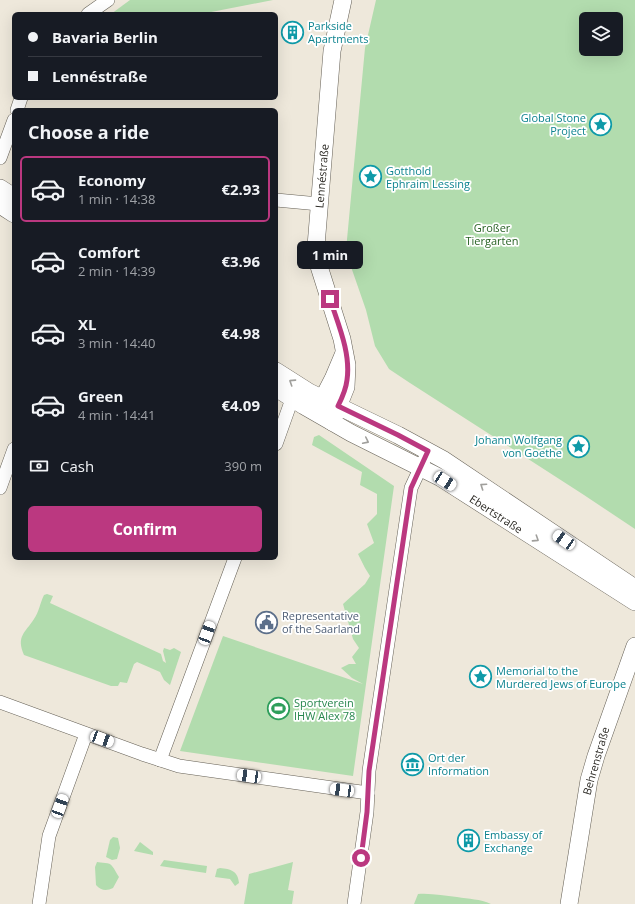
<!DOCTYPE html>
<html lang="en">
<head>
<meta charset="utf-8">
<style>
  :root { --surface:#171b24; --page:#242831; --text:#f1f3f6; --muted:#9ea1a6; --line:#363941; --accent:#bb3880 }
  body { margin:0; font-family:"Open Sans",sans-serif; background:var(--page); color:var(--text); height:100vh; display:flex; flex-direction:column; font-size:15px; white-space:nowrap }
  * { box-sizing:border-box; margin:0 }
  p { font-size:13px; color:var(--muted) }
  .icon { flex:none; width:22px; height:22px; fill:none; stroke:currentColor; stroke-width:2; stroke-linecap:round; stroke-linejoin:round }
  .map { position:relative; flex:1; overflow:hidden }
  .sheet { position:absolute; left:12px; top:108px; width:266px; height:452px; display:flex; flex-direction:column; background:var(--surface); border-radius:6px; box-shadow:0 4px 16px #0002 }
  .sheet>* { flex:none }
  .top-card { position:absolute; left:12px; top:12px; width:266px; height:88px; border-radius:6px; box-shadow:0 4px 16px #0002; display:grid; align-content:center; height:88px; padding:0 16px; background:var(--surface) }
  .tools { position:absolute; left:579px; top:12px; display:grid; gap:8px }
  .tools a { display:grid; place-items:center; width:44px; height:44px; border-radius:6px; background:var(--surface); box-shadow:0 4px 16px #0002; font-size:20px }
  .end { position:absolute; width:18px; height:18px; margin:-9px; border:5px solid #bb3880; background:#fff; box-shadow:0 0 0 2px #fff }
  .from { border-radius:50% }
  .bubble { position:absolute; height:28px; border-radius:6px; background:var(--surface); box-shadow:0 4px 16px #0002; font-size:13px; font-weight:700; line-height:28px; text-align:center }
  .car { position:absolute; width:12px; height:24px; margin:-12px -6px; border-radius:5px; box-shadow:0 0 3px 1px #0007; background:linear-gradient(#fff 24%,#345 0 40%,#fff 0 76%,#345 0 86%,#fff 0) }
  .top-card b { display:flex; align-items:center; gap:14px; height:38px; font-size:15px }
  .top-card b+b { border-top:1px solid var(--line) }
  .top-card i { width:10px; height:10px; background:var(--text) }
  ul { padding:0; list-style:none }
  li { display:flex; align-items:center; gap:12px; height:66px; margin:0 8px 6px; padding:0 8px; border:2px solid transparent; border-radius:6px }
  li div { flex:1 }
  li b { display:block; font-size:15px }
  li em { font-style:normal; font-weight:700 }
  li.current { border-color:var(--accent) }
  li>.icon { width:36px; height:36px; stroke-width:1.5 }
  h2 { padding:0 16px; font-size:18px; line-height:48px }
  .pay { display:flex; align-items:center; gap:10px; height:44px; padding:0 16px; font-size:15px }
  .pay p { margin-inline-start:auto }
  .cta { display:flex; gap:8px; margin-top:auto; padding:8px 16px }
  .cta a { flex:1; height:46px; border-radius:6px; background:var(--accent); color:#fff; font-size:16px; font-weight:700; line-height:46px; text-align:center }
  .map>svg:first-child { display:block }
</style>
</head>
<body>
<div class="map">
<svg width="635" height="904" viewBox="0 0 635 904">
  <rect width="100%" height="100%" fill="#eee8db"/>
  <g fill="#b2dcae" fill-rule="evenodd">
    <path d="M 130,0 L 273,0 L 201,14 L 111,14 Z"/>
    <path d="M 376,0 L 635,0 L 635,529 L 584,495 L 410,383 L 389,369 L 375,346 L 366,310 L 349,261 L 346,250 L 365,48 ZM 586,19 L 616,19 L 616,49 L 586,49 Z"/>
    <path d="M 319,435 L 394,486 L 353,776 L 180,751 L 223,636 L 363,684 L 352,678 L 341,668 L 349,664 L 356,664 L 352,657 L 359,648 L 353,639 L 343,604 L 365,584 L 370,576 L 365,568 L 358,554 L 374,543 L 367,524 L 377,514 L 377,494 L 360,485 L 362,472 L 312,445 L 314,437 Z"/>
    <path d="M 47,594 L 53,596 L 50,603 L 159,653 L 161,654 L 163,661 L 166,663 L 163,651 L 164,648 L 170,650 L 174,648 L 181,652 L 170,685 L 164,680 L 160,672 L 137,662 L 134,664 L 127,683 L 120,682 L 118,686 L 111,686 L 24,655 C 16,636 25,633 34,619 C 39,612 40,603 44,595 Z"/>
    <path d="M 113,837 L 118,838 L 120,848 L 117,859 L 112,860 L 106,857 L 110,840 Z"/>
    <path d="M 140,842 L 153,852 L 153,855 L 134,851 Z"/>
    <path d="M 164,860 L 207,866 L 206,873 L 160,866 Z"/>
    <path d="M 97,862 C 101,863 110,862 112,866 C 115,869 116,873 119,877 L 113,888 C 107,891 101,891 96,885 L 95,867 Z"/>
    <path d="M 293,862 L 288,890 L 294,891 L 292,904 L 244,904 L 249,874 Z"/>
    <path d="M 220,868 C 231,869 238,871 239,883 L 235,886 L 230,879 L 215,877 L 217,869 Z"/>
    <path d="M 418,894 C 432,893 444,896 457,897 C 469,899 480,899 491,904 L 414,904 Z"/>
  </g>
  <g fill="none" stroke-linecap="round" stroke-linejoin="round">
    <defs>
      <g id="minor">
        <path d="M 88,14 L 108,0"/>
        <path d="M 17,110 L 21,98"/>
        <path d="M 0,158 L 14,120"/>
        <path d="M 276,200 L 319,204"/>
        <path d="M 276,444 L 292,399"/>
        <path d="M 0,488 L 14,449"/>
        <path d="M 0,702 L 142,754 L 179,766 L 368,793"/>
        <path d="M 160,760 L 235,558"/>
        <path d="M 39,904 L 49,836 L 86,734"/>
        <path d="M 354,904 L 367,812 L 369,771 L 401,555 L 411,488 L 424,460"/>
      </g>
      <g id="major">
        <path d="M 0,188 L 14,197"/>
        <path d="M 0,205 L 14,214"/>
        <path d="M 276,371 L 309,392 L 398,435 L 444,460 L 635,588"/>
        <path d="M 276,388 L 304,406 L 351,433 L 441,478 L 635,602"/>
        <path d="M 318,408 L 333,379 L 344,353"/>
        <path d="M 332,422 L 346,387 L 347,365 L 342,339 L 317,260 L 316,246 L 332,51 L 343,0"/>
        <path d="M 569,904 L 589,780 L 596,756 L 635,646"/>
      </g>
    </defs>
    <use href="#minor" stroke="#656056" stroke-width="14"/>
    <use href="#major" stroke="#656056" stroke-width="18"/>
    <use href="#minor" stroke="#fff" stroke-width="13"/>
    <use href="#major" stroke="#fff" stroke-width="17"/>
  </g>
  <defs><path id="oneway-chevron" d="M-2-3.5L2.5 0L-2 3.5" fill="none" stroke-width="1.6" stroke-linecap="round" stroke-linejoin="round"/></defs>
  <g stroke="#a09f9c">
    <use href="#oneway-chevron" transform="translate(292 382) rotate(-147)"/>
    <use href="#oneway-chevron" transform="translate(366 441) rotate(26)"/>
    <use href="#oneway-chevron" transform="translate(483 486) rotate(-146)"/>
    <use href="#oneway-chevron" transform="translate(536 539) rotate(33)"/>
  </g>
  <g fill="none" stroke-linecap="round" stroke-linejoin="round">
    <path stroke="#bb3880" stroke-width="5" d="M 330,299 C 338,324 351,353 347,380 C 346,389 342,398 338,406 L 398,435 L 428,451 L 411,488 L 369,771 L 367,812 L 361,858"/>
  </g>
  <defs>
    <symbol id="building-ring" viewBox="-11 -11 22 22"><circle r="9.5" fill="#fff" stroke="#0f9aa8" stroke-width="1.5"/><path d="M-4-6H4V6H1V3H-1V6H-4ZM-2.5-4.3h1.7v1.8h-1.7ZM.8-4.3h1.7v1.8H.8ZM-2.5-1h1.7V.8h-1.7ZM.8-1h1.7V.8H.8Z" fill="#0f9aa8"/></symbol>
    <symbol id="sight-ring" viewBox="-11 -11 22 22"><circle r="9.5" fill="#fff" stroke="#0f9aa8" stroke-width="1.5"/><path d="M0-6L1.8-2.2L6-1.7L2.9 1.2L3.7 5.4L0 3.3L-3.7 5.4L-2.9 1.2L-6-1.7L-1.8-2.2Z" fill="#0f9aa8"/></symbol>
    <symbol id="civic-ring" viewBox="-11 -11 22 22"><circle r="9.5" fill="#fff" stroke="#5c6f8a" stroke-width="1.5"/><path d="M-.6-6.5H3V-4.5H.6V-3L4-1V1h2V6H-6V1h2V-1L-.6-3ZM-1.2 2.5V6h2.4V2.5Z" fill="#5c6f8a"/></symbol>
    <symbol id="stadium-ring" viewBox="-11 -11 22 22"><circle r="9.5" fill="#fff" stroke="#2e9e5b" stroke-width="1.5"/><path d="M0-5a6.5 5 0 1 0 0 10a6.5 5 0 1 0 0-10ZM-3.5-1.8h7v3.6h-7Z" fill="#2e9e5b"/></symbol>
    <symbol id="museum-ring" viewBox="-11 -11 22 22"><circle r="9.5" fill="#fff" stroke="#0f9aa8" stroke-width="1.5"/><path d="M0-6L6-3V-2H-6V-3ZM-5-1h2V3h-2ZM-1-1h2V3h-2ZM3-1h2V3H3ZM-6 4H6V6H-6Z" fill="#0f9aa8"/></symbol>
  </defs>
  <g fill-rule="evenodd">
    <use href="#building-ring" x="280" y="20" width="25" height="25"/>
    <use href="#sight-ring" x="588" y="112" width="25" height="25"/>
    <use href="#sight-ring" x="358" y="164" width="25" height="25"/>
    <use href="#sight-ring" x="566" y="434" width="25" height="25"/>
    <use href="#civic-ring" x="254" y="610" width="25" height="25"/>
    <use href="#sight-ring" x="468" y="664" width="25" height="25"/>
    <use href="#stadium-ring" x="266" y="696" width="25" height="25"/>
    <use href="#museum-ring" x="400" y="752" width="25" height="25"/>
    <use href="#building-ring" x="456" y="828" width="25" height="25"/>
  </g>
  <g text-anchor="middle" stroke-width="3.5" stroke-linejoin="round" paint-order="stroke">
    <g font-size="11" fill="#0d838f" stroke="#fff" text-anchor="start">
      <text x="308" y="30">Parkside<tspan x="308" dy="13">Apartments</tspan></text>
      <text x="586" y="122" text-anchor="end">Global Stone<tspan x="586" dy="13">Project</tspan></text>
      <text x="386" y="175">Gotthold<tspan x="386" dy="13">Ephraim Lessing</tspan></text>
      <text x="562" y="444" text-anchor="end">Johann Wolfgang<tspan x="562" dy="13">von Goethe</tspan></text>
      <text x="496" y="675">Memorial to the<tspan x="496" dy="13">Murdered Jews of Europe</tspan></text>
      <text x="428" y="762">Ort der<tspan x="428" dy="13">Information</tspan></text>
      <text x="484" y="839">Embassy of<tspan x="484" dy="13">Exchange</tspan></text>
    </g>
    <g font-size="11" fill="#2b2924" stroke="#fff">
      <text transform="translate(322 176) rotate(-85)" y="4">Lennéstraße</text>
      <text transform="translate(496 514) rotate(33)" y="4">Ebertstraße</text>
      <text transform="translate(596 761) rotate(-74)" y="4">Behrenstraße</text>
    </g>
    <g font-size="11" fill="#286224" stroke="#fff">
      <text x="492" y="232">Großer<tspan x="492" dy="13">Tiergarten</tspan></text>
    </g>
    <g font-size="11" fill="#4e5e75" stroke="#fff" text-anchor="start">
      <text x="282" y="620">Representative<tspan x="282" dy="13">of the Saarland</tspan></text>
    </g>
    <g font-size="11" fill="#27864d" stroke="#fff" text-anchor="start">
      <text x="294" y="707">Sportverein<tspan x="294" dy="13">IHW Alex 78</tspan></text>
    </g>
  </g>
</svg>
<div class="tools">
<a><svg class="icon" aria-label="layers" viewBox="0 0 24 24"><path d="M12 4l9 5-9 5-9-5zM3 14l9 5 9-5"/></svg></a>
</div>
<i class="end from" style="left:361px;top:858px"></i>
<i class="end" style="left:330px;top:299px"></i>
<div class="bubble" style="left:297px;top:241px;width:66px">1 min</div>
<i class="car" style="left:445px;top:481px;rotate:123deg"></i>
<i class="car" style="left:564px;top:540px;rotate:304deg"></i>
<i class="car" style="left:207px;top:633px;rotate:20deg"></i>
<i class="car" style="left:102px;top:739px;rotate:110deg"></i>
<i class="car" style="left:249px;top:776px;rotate:278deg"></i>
<i class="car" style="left:342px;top:790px;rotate:278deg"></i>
<i class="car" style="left:60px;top:806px;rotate:20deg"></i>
<div class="top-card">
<b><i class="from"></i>Bavaria Berlin</b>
<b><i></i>Lennéstraße</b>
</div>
<section class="sheet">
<h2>Choose a ride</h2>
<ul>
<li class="current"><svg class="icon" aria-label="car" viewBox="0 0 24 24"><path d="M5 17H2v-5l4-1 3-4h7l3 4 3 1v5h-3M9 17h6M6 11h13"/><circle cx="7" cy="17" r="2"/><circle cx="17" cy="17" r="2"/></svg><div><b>Economy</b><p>1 min · 14:38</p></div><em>€2.93</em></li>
<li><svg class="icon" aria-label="car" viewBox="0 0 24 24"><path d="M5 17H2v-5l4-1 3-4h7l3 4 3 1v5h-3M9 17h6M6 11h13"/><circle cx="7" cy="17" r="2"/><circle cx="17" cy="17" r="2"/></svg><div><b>Comfort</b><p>2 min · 14:39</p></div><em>€3.96</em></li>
<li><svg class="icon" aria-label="car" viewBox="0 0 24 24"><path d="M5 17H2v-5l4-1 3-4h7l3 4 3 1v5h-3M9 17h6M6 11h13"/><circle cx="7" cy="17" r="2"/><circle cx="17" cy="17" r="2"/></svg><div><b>XL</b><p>3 min · 14:40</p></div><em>€4.98</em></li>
<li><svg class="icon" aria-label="car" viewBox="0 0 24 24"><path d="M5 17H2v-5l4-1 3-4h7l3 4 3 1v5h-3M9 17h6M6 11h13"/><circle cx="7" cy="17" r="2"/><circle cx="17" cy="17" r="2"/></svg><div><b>Green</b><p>4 min · 14:41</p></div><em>€4.09</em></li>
</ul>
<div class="pay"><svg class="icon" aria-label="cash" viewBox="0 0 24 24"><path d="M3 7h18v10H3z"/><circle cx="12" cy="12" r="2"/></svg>Cash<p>390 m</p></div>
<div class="cta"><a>Confirm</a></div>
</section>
</div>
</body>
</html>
